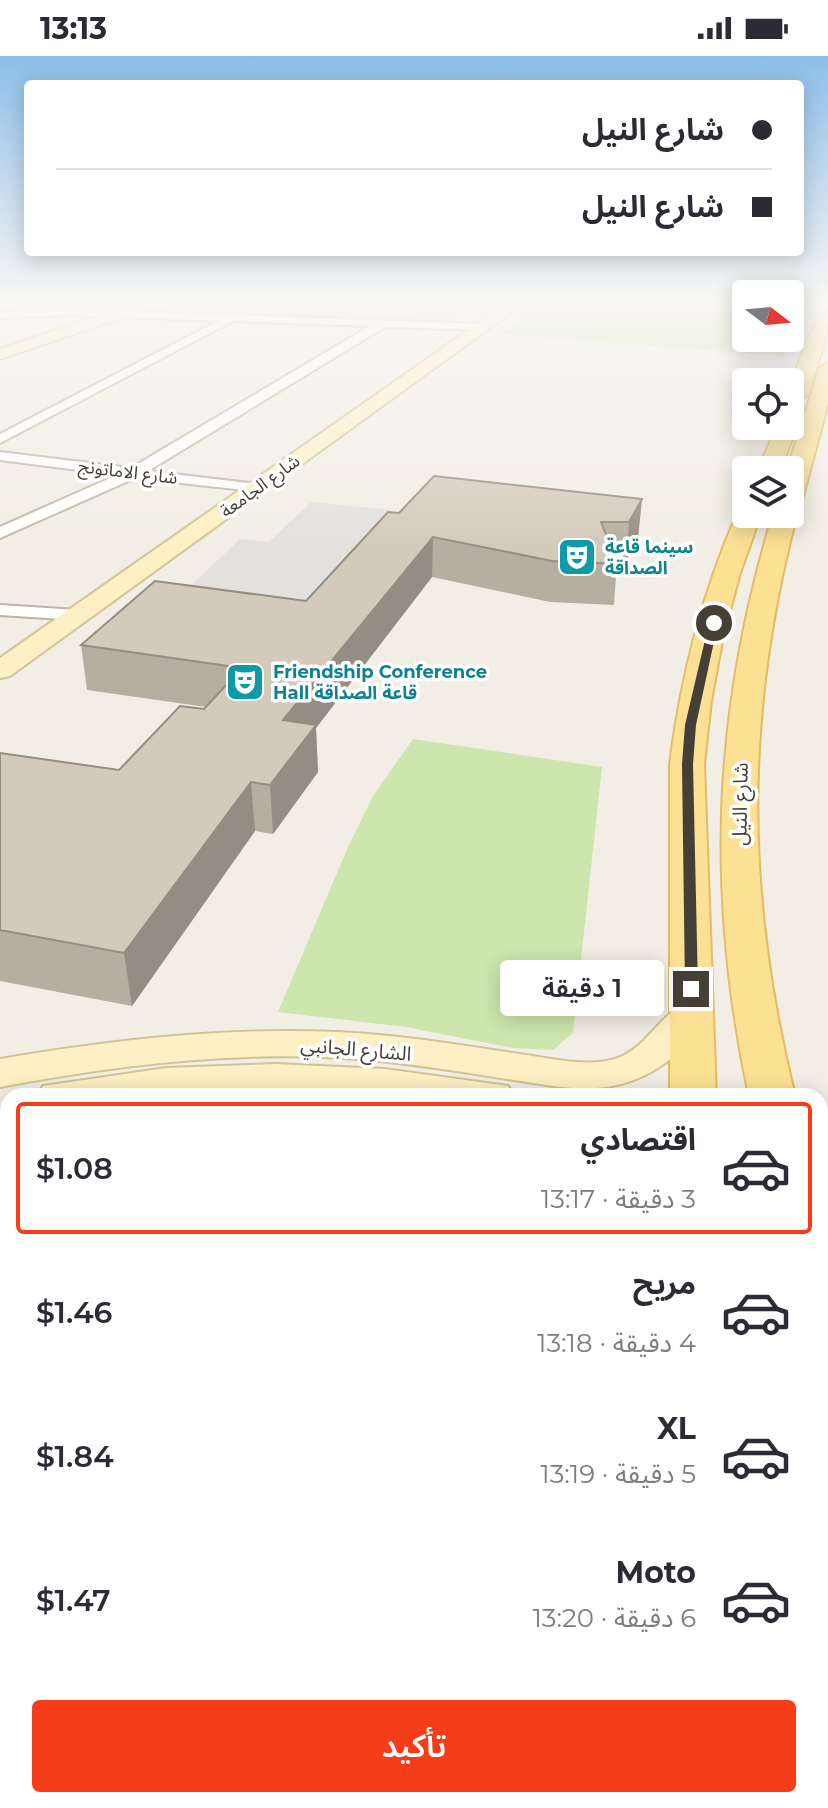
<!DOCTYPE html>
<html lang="ar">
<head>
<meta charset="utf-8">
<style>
  :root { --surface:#fff; --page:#f7f7f7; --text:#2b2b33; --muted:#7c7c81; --line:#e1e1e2; --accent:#f53d19 }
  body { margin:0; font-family:Montserrat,"Noto Sans Arabic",sans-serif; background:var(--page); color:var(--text); direction:rtl; height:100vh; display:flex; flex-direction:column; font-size:30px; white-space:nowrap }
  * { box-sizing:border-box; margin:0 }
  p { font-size:26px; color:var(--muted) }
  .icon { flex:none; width:44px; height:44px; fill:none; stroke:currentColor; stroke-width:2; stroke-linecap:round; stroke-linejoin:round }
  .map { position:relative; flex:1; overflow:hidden; direction:ltr }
  .sheet { position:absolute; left:0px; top:1032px; width:828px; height:720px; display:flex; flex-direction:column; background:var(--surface); border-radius:24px 24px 0 0; box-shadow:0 4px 20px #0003; direction:rtl }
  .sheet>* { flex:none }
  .hud { position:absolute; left:24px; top:24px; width:780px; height:176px; border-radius:8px; box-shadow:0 4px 20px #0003; direction:rtl; display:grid; align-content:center; height:176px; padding:0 32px; background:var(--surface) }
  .needle { width:52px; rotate:106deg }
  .controls { position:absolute; left:732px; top:224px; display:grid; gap:16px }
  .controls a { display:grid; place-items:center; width:72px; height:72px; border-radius:8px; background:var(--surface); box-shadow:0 4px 20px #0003; font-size:40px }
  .end { position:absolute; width:36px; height:36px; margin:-18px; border:10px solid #453f35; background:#fff; box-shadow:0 0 0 4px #fff }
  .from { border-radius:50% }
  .bubble { position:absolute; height:56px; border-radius:8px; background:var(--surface); box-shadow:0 4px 20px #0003; font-size:26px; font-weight:600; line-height:56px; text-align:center; direction:rtl }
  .hud b { display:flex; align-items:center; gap:28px; height:76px; font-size:30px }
  .hud b+b { border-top:2px solid var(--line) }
  .hud i { width:20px; height:20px; background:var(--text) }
  ul { padding:14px 0 0; list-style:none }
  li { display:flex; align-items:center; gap:24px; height:132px; margin:0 16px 12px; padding:0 16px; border:4px solid transparent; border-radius:8px }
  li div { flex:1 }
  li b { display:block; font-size:30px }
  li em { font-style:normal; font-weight:600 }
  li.active { border-color:var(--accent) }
  li>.icon { width:72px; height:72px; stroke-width:1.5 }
  .button { display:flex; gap:16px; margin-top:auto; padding:16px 32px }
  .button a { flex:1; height:92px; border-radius:8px; background:var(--accent); color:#fff; font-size:32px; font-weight:600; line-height:92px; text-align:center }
  .status { display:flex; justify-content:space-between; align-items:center; height:56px; padding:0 40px; background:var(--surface); direction:ltr }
  .status svg { height:22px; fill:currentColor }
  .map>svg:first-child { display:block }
</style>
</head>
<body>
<div class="status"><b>13:13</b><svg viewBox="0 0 49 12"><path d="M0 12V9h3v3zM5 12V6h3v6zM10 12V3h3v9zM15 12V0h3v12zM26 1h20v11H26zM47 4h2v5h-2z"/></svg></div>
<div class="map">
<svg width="828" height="1752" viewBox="0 0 828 1752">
  <rect width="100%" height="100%" fill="#f2eee5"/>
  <g fill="#cce6ae">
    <path d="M 148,245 L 467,245 L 453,267 L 137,255 Z"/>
    <path d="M 543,245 L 746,245 L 746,282 L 790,282 L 790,245 L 811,245 L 784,300 L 501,278 Z"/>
    <path d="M 413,683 L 602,711 L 573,977 L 553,994 L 513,992 L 406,971 L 278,956 L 348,791 L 373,740 Z"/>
  </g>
  <path fill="#e3e1dd" d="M 311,446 L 393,454 L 296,566 L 169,550 L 240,483 L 269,486 Z"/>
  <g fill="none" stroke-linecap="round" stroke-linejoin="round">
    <defs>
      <g id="street">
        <path d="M 72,253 L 484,268 L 490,271 L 484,274 L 385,271 L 148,415 L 257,428 L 262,430 L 262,436 L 135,422 L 0,482 L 0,471 L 117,419 L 0,404 L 0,396 L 131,412 L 370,270 L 233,265 L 0,387 L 0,378 L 218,265 L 72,259 L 0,262 L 0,256 Z"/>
        <path d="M 0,549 L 78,554 L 87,559 L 78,564 L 0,559 Z"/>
      </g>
      <g id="secondary">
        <path d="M 128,245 L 146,245 L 123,261 L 0,303 L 0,293 L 113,255 Z"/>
        <path d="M 510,245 L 527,245 L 10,620 L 0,622 L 0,602 Z"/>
        <path d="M 692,946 L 706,949 L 711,958 C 689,992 657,1020 617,1029 C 583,1037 548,1029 514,1024 C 462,1016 410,1007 357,1003 C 238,994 118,1009 0,1031 L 0,1003 C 112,984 225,971 338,976 C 397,979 455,988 513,997 C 545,1001 584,1012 615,1003 C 648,993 660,954 692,946 Z"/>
        <path d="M 276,1008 L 385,1013 L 508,1030 L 514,1040 L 382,1040 L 276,1035 L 165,1040 L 37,1040 L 43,1030 L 166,1012 Z"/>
        <path d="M 8,1058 L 8,1088 L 0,1090 L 0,1060 Z"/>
        <path d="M 820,1092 L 828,1093 L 828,1152 L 820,1151 Z"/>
      </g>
      <g id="primary">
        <path d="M 828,254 C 828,284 816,309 809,338 L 799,344 L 792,342 C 787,328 814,259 828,254 Z"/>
        <path d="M 828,307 L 828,347 L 802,444 L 798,449 L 790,451 L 790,414 L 787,414 L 819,313 Z"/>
        <path d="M 790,365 L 797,370 L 780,414 L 758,414 L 777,370 L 790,370 Z"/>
        <path d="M 746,452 L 746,458 L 761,458 L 740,517 L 723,580 L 711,645 L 704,708 L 716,1040 L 670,1040 L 670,708 C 681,621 702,538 737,458 Z"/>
        <path d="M 790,452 L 797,458 C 744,659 745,838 795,1040 L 749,1040 C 706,836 713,657 773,458 L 790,458 Z"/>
        <path d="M 0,1090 L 8,1090 L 8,1124 L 0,1126 Z"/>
        <path d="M 820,1179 L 828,1181 L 828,1236 L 820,1233 Z"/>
        <path d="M 820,1346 L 828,1348 L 828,1419 L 820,1416 Z"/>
      </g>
    </defs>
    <use href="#street" stroke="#bdb6a8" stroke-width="4"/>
    <use href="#secondary" stroke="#d2c396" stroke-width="4"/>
    <use href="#primary" stroke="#e1bd65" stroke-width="4"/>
    <use href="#street" fill="#fff" fill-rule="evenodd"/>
    <use href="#secondary" fill="#fdf0c4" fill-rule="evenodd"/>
    <use href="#primary" fill="#fce094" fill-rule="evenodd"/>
  </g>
  <g fill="#b6aea1">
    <path d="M 642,443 L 638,481 L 626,506 L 617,506 L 614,549 L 550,546 L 432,521 L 316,672 L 318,716 L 273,778 L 255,775 L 132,950 L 0,925 L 0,697 L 119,714 L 206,651 L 87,634 L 81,589 L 306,545 L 399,457 Z"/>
    <path d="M 8,1222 L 8,1667 L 0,1666 L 0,1226 Z"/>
  </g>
  <g fill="#948d83">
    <path d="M 642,443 L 638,481 L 626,506 L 629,466 Z"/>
    <path d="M 433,481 L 432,521 L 316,672 L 318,716 L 273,778 L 270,729 L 283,664 Z"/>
    <path d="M 251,726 L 255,775 L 132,950 L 124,897 Z"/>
    <path d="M 8,1598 L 8,1640 L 0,1616 L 0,1601 Z"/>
  </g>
  <g fill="#d4cabb" stroke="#948d83" stroke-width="2">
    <path d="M 434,420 L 642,443 L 629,466 L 601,466 L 618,508 L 552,505 L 433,481 L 283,664 L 316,669 L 270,729 L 251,726 L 124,897 L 0,874 L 0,697 L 119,714 L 180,650 L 204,653 L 242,612 L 81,589 L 155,525 L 306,545 L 388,456 L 399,457 Z"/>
    <path d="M 6,1221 L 8,1222 L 8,1598 L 0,1601 L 0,1226 Z"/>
  </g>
  <linearGradient id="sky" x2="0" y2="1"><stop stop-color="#8cbeea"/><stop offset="0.5" stop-color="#f9f7f3"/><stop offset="1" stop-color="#f9f7f3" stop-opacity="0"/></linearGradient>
  <rect width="828" height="491" fill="url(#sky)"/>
  <path fill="#453f35" d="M 714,564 L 718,567 L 696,669 L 693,708 L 698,933 L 691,937 L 685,933 L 682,708 L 685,669 L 709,567 Z"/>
  <defs>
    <symbol id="theatre-square" viewBox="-11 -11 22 22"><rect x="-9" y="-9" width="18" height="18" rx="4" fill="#0f9aa8" stroke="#fff"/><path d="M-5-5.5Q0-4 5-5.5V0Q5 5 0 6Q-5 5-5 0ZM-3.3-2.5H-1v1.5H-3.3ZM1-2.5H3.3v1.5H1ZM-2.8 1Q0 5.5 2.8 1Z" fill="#fff"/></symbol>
  </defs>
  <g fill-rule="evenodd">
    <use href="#theatre-square" x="555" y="479" width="44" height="44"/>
    <use href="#theatre-square" x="223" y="604" width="44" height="44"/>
  </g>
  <g text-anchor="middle" stroke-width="7" stroke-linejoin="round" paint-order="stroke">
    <g font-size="18" fill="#453f35" stroke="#fff">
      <text transform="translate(128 416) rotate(7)" y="6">شارع الاماتونج</text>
      <text transform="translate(260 430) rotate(-36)" y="6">شارع الجامعة</text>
    </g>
    <g font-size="18" font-weight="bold" fill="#0d838f" stroke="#fff" text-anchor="start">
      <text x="605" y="497">سينما قاعة<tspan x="605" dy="21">الصداقة</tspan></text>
      <text x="273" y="622">Friendship Conference<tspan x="273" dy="21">Hall قاعة الصداقة</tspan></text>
    </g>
    <g font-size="20" fill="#453f35" stroke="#fff">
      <text transform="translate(740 748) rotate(-89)" y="7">شارع النيل</text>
      <text transform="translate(356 993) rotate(5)" y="7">الشارع الجانبي</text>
    </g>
  </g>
</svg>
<div class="controls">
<a><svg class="needle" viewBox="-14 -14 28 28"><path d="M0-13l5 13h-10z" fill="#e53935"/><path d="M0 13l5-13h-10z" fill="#7c7c81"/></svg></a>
<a><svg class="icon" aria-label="locate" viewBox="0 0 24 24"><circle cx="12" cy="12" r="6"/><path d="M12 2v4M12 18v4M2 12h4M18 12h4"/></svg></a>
<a><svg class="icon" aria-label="layers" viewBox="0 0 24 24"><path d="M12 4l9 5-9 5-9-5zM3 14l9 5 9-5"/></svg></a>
</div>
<i class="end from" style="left:714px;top:567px"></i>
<i class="end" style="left:691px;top:933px"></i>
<div class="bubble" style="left:500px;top:904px;width:164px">1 دقيقة</div>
<div class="hud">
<b><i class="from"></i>شارع النيل</b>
<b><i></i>شارع النيل</b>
</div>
<section class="sheet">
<ul>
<li class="active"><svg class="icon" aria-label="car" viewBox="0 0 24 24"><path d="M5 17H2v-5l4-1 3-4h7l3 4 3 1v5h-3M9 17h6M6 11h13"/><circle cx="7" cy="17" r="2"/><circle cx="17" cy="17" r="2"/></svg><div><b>اقتصادي</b><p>3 دقيقة · 13:17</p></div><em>$1.08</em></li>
<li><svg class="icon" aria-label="car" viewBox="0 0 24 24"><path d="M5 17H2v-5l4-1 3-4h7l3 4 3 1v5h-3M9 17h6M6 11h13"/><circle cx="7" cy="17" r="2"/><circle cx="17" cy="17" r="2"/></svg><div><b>مريح</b><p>4 دقيقة · 13:18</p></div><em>$1.46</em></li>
<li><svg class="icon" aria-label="car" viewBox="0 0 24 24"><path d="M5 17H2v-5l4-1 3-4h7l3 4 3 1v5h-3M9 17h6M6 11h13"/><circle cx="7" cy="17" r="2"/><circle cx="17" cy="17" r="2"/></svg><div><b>XL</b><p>5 دقيقة · 13:19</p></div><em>$1.84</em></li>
<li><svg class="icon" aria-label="car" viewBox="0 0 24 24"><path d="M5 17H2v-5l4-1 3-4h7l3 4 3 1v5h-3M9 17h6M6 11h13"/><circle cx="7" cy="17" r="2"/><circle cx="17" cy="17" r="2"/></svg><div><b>Moto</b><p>6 دقيقة · 13:20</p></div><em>$1.47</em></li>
</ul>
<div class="button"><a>تأكيد</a></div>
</section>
</div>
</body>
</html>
